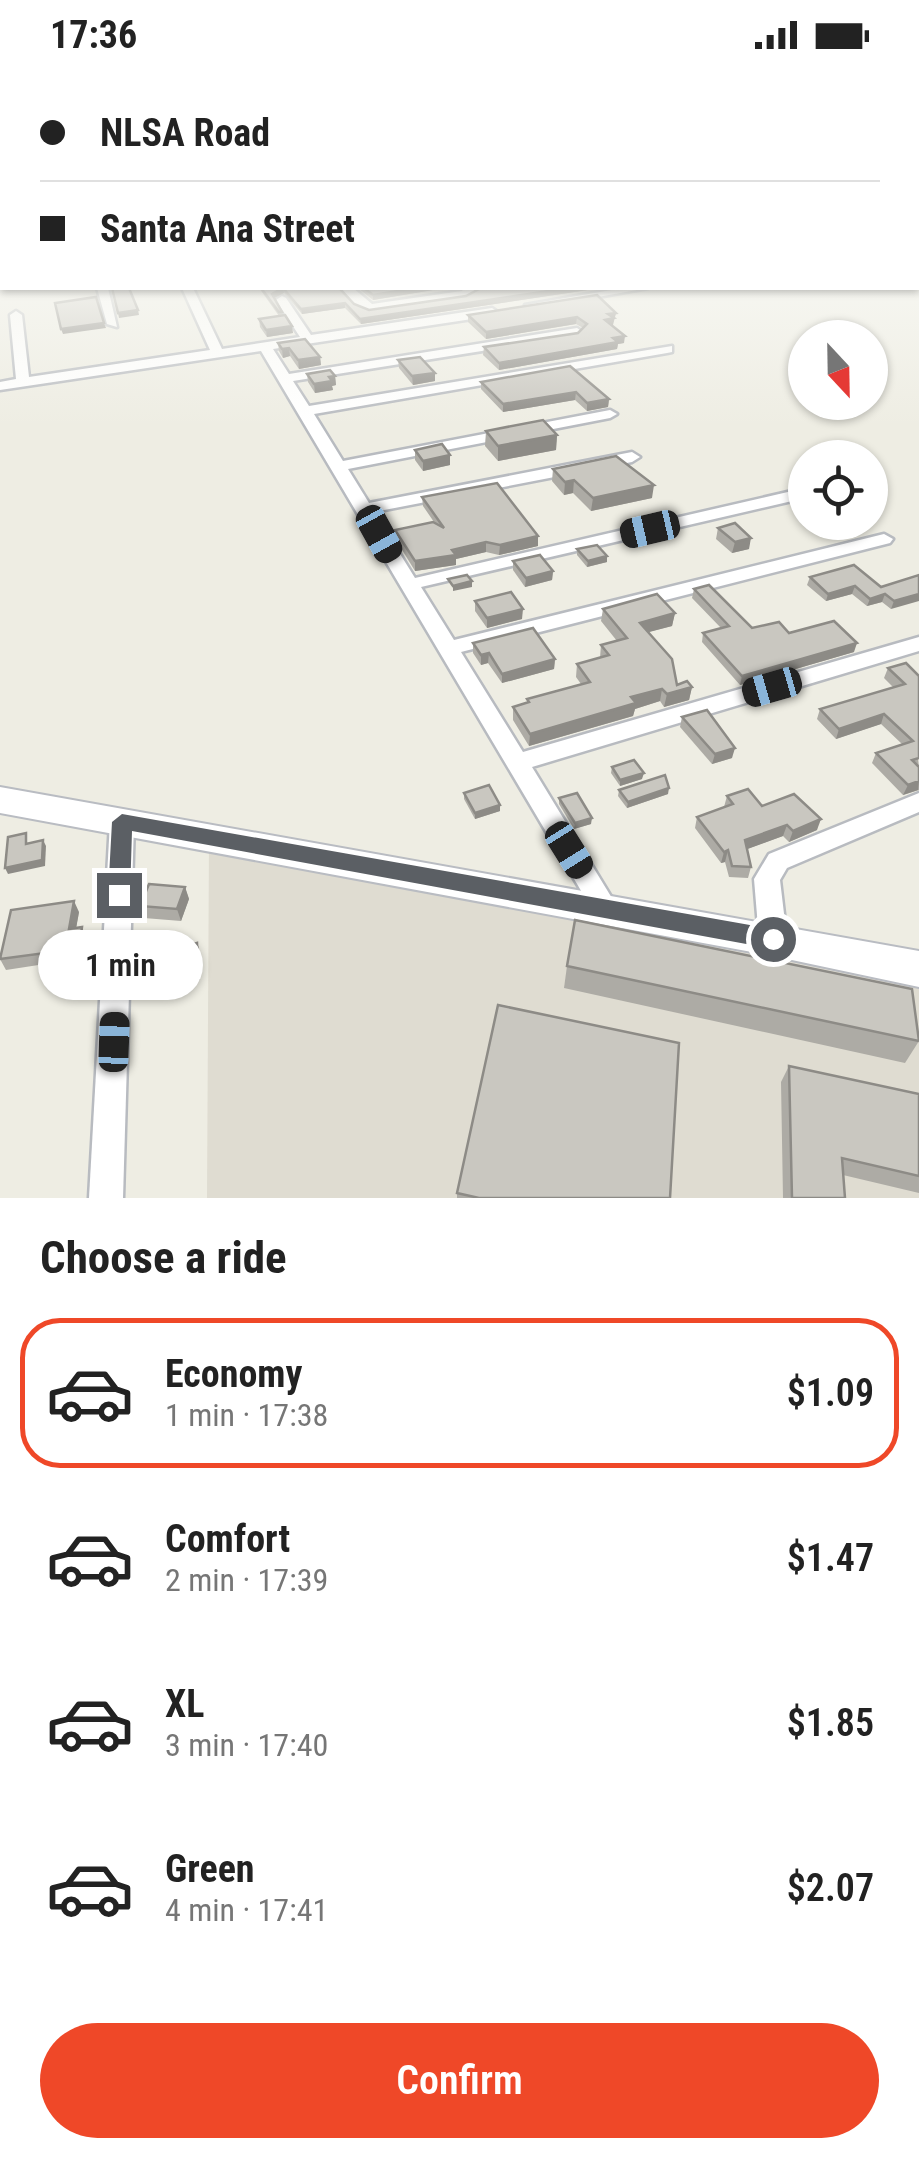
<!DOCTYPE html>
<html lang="en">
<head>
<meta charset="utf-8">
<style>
  :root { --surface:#fff; --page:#f2f2f2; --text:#222; --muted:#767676; --line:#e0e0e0; --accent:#ef4828 }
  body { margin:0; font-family:"Roboto Condensed",sans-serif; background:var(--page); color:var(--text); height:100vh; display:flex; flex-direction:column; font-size:38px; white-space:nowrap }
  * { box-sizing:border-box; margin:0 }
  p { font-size:32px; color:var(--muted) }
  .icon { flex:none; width:55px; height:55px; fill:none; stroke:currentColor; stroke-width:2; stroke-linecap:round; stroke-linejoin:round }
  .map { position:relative; height:1128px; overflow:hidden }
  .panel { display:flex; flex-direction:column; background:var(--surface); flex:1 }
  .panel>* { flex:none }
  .top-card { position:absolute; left:0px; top:0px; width:920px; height:220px; box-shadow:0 2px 8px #0004; display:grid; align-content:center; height:220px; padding:0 40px; background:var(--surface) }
  .needle { width:65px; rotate:158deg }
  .buttons { position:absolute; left:788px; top:250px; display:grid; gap:20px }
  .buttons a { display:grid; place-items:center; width:100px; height:100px; border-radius:50%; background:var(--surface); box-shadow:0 2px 8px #0004; font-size:50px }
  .end { position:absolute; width:45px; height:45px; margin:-22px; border:12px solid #5b5f64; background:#fff; box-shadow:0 0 0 5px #fff }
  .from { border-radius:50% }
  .bubble { position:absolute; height:70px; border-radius:35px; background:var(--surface); box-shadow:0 2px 8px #0004; font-size:32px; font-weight:600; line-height:70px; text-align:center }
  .car { position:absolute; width:30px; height:60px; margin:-30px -15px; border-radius:12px; box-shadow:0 0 8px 2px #0007; background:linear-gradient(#222 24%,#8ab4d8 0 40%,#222 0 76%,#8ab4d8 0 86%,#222 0) }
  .top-card b { display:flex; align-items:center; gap:35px; height:95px; font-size:38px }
  .top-card b+b { border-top:2px solid var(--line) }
  .top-card i { width:25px; height:25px; background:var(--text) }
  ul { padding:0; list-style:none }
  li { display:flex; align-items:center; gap:30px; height:150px; margin:0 20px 15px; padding:0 20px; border:5px solid transparent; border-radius:40px }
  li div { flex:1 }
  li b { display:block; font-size:38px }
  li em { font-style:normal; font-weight:600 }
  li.selected { border-color:var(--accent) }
  li>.icon { width:90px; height:90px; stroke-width:1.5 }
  h2 { padding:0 40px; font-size:45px; line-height:120px }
  .action { display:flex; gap:20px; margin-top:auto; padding:20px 40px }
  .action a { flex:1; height:115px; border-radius:60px; background:var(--accent); color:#fff; font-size:40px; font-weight:600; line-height:115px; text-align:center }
  .status { display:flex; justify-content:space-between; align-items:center; height:70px; padding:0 50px; background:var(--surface); direction:ltr }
  .status svg { height:28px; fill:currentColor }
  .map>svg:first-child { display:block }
</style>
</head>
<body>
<div class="status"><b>17:36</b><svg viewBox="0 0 49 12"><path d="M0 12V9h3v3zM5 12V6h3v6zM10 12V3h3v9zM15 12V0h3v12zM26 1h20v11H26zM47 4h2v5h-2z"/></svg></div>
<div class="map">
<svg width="919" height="1128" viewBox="0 0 919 1128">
  <rect width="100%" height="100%" fill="#eeede3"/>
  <path fill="#dfdcd1" d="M 209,772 L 919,905 L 919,1128 L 207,1128 Z"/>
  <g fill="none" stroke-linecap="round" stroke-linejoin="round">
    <defs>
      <g id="minor">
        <path d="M 97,218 L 108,218 L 117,257 L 107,254 Z"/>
        <path d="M 182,218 L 193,218 L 222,279 L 300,267 L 276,230 L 282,226 L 286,228 L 311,265 L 492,238 L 498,242 L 492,246 L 273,279 L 289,304 L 577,258 L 583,262 L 577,266 L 293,311 L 309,336 L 672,276 L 672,282 L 667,283 L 314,344 L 343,391 L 610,340 L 617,344 L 610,348 L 348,399 L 369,433 L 632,382 L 640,387 L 632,392 L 374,442 L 415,508 L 805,418 L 805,428 L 421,517 L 454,570 L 884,464 L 893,469 L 890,473 L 461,582 L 523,682 L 919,567 L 919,581 L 532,697 L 618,838 L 614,846 L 605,850 L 596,846 L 261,281 L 0,320 L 0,312 L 16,309 L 10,245 L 16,241 L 22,245 L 29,307 L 210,280 Z"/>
        <path d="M 341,218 L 353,218 L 372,234 L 462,221 L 464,218 L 475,218 L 478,221 L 465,227 L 371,242 L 357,236 Z"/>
        <path d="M 623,218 L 648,218 L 531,239 L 525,235 Z"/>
        <path d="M 919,723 L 919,742 L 787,798 L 780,810 L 787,869 L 783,878 L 773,881 L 763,878 L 759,869 L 754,809 L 769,784 Z"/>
        <path d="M 122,742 L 131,745 L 134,752 L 123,1128 L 89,1128 L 110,752 L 113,745 Z"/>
      </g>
      <path id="secondary" d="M 0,717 L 919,881 L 919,917 L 773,886 L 0,743 Z"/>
    </defs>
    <use href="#minor" stroke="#b8bbc0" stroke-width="5"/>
    <use href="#secondary" stroke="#b9bcc2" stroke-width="4"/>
    <use href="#minor" fill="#fff" fill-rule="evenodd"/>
    <use href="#secondary" fill="#fff" fill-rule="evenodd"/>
  </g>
  <g fill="#adaba5">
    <path d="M 259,218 L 339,218 L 354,234 L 369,240 L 466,226 L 479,218 L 601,218 L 361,254 L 345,238 L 302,244 L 284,223 L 274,228 L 293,263 L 267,267 L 260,257 L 259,249 L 279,246 Z"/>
    <path d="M 358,218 L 445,218 L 373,230 Z"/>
    <path d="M 616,243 L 612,256 L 624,273 L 618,274 L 617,279 L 499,300 L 483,285 L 484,277 L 578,263 L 583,258 L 576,254 L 486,269 L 468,252 L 468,245 Z"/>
    <path d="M 278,273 L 320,287 L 321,295 L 299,299 L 290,286 L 283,288 L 279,281 Z"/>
    <path d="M 398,290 L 435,311 L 413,315 L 399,298 Z"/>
    <path d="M 570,296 L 609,329 L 608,337 L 587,341 L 575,330 L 503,342 L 481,319 L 481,312 Z"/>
    <path d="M 307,304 L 335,306 L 336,315 L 332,316 L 333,320 L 315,323 L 308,312 Z"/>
    <path d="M 486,361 L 557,365 L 556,380 L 498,391 L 485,376 Z"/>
    <path d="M 415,380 L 450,385 L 450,395 L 423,401 L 415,390 Z"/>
    <path d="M 553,399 L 652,428 L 591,441 L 573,423 L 564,425 L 552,411 Z"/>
    <path d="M 805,424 L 805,446 L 792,435 L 795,425 Z"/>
    <path d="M 422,427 L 538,466 L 538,476 L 499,485 L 486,482 L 456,489 L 456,495 L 415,501 L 396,470 L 395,460 L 434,452 L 423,436 Z"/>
    <path d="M 718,458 L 749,479 L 732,483 L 716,469 Z"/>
    <path d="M 577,479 L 607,486 L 607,492 L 587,497 L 577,485 Z"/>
    <path d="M 513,491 L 553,501 L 552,510 L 525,517 L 513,500 Z"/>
    <path d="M 919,505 L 891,539 L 882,532 L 867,536 L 852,524 L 826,531 L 807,515 L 810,507 L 881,517 Z"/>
    <path d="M 694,519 L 752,558 L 789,563 L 854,582 L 740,615 L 702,572 L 703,563 L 721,558 L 692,528 Z"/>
    <path d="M 475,531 L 522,549 L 487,558 L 475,541 Z"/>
    <path d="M 603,539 L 675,543 L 672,556 L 648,562 L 677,615 L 692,617 L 689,630 L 664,637 L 660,631 L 635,639 L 633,646 L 529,676 L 513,650 L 513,637 L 527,633 L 527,629 L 581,614 L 576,607 L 577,594 L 600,588 L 601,575 L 617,571 L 601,551 Z"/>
    <path d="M 473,573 L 555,589 L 554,599 L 502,613 L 488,593 L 481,595 L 473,583 Z"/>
    <path d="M 906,593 L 919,697 L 919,720 L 903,725 L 872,693 L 876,683 L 902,674 L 881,654 L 836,669 L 817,649 L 820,639 L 894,618 L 884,608 L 888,598 Z"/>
    <path d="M 682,647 L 732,688 L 712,694 L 680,657 Z"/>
    <path d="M 612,697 L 642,709 L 620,716 L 611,703 Z"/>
    <path d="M 619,720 L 668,724 L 627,738 L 618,726 Z"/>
    <path d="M 464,723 L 500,735 L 500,741 L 475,749 L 464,729 Z"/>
    <path d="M 727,726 L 762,736 L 817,760 L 789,772 L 783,766 L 747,779 L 751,797 L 748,808 L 729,807 L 725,792 L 721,793 L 695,758 L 697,747 L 724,737 Z"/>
    <path d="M 559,728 L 591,754 L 574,759 L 559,734 Z"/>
    <path d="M 185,817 L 189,829 L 181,851 L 144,848 L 140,836 Z"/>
    <path d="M 79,842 L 76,858 L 82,857 L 86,868 L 85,883 L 59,888 L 58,892 L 6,900 L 0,889 Z"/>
    <path d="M 567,896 L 919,971 L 905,993 L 564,918 Z"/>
    <path d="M 789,996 L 919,1024 L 919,1123 L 843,1105 L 845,1128 L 783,1128 L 781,1012 Z"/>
    <path d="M 457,1123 L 670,1128 L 457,1128 Z"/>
  </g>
  <g fill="#8d8b86">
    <path d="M 283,218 L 284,223 L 272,229 L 272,224 Z"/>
    <path d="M 417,218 L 445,218 L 373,230 L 373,225 Z"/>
    <path d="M 569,218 L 601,218 L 361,254 L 360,249 Z"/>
    <path d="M 345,233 L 345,238 L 302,244 L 301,239 Z"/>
    <path d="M 138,240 L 139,245 L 119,248 L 118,243 Z"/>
    <path d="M 616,243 L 613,255 L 605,257 L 608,244 Z"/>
    <path d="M 577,247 L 576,254 L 486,269 L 486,262 Z"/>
    <path d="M 104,253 L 106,258 L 63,264 L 61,259 Z"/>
    <path d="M 292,256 L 293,263 L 267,267 L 266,260 Z"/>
    <path d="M 625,266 L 624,273 L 618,274 L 617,279 L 499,300 L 499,293 Z"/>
    <path d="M 289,278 L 290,286 L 283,288 L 282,279 Z"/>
    <path d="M 320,287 L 321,295 L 299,299 L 298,290 Z"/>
    <path d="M 435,303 L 435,311 L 413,315 L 412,306 Z"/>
    <path d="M 335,306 L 336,315 L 332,316 L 333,320 L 315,323 L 314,314 Z"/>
    <path d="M 576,322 L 575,330 L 503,342 L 503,334 Z"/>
    <path d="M 609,329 L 608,337 L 587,341 L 587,333 Z"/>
    <path d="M 557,365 L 556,380 L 498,391 L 498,376 Z"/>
    <path d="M 450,385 L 450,395 L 423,401 L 423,391 Z"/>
    <path d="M 574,410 L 573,423 L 564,425 L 565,412 Z"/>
    <path d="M 654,415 L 652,428 L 591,441 L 593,428 Z"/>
    <path d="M 538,466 L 538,476 L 499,485 L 500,475 Z"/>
    <path d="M 751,468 L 749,479 L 732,483 L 735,472 Z"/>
    <path d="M 486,472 L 486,482 L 456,489 L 456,495 L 415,501 L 415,491 Z"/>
    <path d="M 607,486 L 607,492 L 587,497 L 588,491 Z"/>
    <path d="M 553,501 L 552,510 L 525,517 L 526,508 Z"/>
    <path d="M 472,511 L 472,517 L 453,521 L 453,516 Z"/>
    <path d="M 855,516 L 852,524 L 826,531 L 828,524 Z"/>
    <path d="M 885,524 L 882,532 L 867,536 L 870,529 Z"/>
    <path d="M 919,524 L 919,531 L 891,539 L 894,531 Z"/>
    <path d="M 523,539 L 522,549 L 487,558 L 487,548 Z"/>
    <path d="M 675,543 L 672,556 L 638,565 L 640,553 Z"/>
    <path d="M 857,573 L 854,582 L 740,615 L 742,606 Z"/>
    <path d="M 489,583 L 488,593 L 481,595 L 481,585 Z"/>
    <path d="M 555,589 L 554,599 L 502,613 L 502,604 Z"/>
    <path d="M 692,617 L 689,630 L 664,637 L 667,624 Z"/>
    <path d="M 662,619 L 660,631 L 635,639 L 633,646 L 529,676 L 530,664 L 631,627 Z"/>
    <path d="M 884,644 L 881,654 L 836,669 L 839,659 Z"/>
    <path d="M 735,678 L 732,688 L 712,694 L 715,684 Z"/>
    <path d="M 644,703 L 642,709 L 620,716 L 620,710 Z"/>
    <path d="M 919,711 L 918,720 L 903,725 L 908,715 Z"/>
    <path d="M 669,718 L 668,724 L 627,738 L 628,732 Z"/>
    <path d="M 500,735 L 500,741 L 475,749 L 475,743 Z"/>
    <path d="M 592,748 L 591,754 L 574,759 L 575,753 Z"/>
    <path d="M 821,749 L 817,760 L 789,772 L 793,761 Z"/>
    <path d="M 787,755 L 783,766 L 742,781 L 745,770 Z"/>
    <path d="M 43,770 L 46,776 L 45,796 L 8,804 L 5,798 Z"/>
    <path d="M 728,780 L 725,792 L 721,793 L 724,782 Z"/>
    <path d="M 185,817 L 189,829 L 181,851 L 177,839 Z"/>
    <path d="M 74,831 L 79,842 L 74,870 L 69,859 Z"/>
    <path d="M 82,857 L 86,868 L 85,883 L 59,888 L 58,892 L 53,882 L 53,877 Z"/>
    <path d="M 197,873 L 199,878 L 200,910 L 163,917 L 161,911 Z"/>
  </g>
  <g fill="#c9c7c0" stroke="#8d8b86" stroke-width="2.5">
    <path d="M 112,218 L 129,218 L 138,240 L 118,243 Z"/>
    <path d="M 261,218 L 339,218 L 354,234 L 369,240 L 466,226 L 481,218 L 569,218 L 360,249 L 345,233 L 301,239 L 283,218 L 272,224 L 282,242 L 279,242 Z"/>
    <path d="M 364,218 L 417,218 L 373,225 Z"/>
    <path d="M 597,225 L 616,243 L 608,244 L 614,248 L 605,250 L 625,266 L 613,268 L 618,272 L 499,293 L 484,277 L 578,263 L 587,254 L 577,247 L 486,262 L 468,245 Z"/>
    <path d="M 96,227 L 104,253 L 61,259 L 55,233 Z"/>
    <path d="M 285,245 L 292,256 L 266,260 L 259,249 Z"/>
    <path d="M 305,269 L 320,287 L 298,290 L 289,278 L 282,279 L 278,273 Z"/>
    <path d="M 420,287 L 435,303 L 412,306 L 398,290 Z"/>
    <path d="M 570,296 L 609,329 L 587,333 L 576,322 L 503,334 L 481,312 Z"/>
    <path d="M 330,300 L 335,306 L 329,307 L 332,311 L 314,314 L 307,304 Z"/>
    <path d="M 543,350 L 557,365 L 498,376 L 486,361 Z"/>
    <path d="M 442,374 L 450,385 L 423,391 L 415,380 Z"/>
    <path d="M 616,386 L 654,415 L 593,428 L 574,410 L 565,412 L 553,399 Z"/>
    <path d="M 497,413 L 538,466 L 500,475 L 486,472 L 452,480 L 456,485 L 415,491 L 395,460 L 433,452 L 444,458 L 422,427 Z"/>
    <path d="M 805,424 L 805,433 L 795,425 Z"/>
    <path d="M 735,453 L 751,468 L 735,472 L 718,458 Z"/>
    <path d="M 597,475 L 607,486 L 588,491 L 577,479 Z"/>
    <path d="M 540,485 L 553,501 L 526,508 L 513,491 Z"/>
    <path d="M 854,495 L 881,517 L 919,505 L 919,524 L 894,531 L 885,524 L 870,529 L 855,516 L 828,524 L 810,507 Z"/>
    <path d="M 467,505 L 472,511 L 453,516 L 448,509 Z"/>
    <path d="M 709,515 L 752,558 L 779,552 L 789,563 L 834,551 L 857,573 L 742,606 L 703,563 L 729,556 L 694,519 Z"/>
    <path d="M 511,522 L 523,539 L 487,548 L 475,531 Z"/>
    <path d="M 657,524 L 675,543 L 640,553 L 672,589 L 677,615 L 687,611 L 692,617 L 667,624 L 662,619 L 631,627 L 636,633 L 530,664 L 513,637 L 529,632 L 527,629 L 590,612 L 577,594 L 609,585 L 601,575 L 627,568 L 603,539 Z"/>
    <path d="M 533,558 L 555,589 L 502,604 L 489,583 L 481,585 L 473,573 Z"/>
    <path d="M 906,593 L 919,606 L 919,688 L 912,690 L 919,697 L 919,711 L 908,715 L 876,683 L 913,671 L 884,644 L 839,659 L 820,639 L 905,614 L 888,598 Z"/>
    <path d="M 707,640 L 735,678 L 715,684 L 682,647 Z"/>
    <path d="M 634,690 L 644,703 L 620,710 L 612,697 Z"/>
    <path d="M 665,705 L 669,718 L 628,732 L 619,720 Z"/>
    <path d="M 489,715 L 500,735 L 475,743 L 464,723 Z"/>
    <path d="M 748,719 L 762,736 L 794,724 L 821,749 L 793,761 L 787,755 L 745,770 L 751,797 L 732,796 L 728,780 L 724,782 L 697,747 L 733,734 L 727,726 Z"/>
    <path d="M 577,723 L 592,748 L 575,753 L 559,728 Z"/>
    <path d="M 26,763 L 26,774 L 43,770 L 42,790 L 5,798 L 8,767 Z"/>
    <path d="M 149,814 L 185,817 L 177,839 L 140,836 Z"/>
    <path d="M 74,831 L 69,859 L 82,857 L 80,872 L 53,877 L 53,882 L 0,889 L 11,840 Z"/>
    <path d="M 575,850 L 912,919 L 919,971 L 567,896 Z"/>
    <path d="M 197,873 L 198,904 L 161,911 L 161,884 Z"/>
    <path d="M 498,935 L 679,973 L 670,1128 L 479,1128 L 457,1123 Z"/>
    <path d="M 789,996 L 919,1024 L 919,1106 L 842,1088 L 845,1128 L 792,1128 Z"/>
  </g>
  <linearGradient id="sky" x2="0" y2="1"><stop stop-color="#8cbff1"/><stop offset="0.56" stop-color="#f7f7f2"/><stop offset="1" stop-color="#f7f7f2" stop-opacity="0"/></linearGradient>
  <rect width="919" height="356" fill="url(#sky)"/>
  <path fill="#5b5f64" d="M 122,744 L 773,859 L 781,862 L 784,869 L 781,876 L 773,879 L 132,761 L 130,825 L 119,834 L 108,825 L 112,752 Z"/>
</svg>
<div class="buttons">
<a><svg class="needle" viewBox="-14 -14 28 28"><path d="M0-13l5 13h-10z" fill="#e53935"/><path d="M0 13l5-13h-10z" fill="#767676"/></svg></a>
<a><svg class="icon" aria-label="locate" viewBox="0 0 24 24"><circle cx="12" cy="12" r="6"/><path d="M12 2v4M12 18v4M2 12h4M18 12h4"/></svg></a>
</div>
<i class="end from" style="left:773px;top:869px"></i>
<i class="end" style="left:119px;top:825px"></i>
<div class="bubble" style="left:38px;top:860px;width:165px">1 min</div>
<i class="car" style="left:650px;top:459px;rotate:257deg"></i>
<i class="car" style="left:379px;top:464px;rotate:151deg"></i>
<i class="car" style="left:772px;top:617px;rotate:254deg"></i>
<i class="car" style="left:569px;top:780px;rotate:148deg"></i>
<i class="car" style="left:114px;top:972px;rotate:2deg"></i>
<div class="top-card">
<b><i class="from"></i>NLSA Road</b>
<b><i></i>Santa Ana Street</b>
</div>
</div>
<section class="panel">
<h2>Choose a ride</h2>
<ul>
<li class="selected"><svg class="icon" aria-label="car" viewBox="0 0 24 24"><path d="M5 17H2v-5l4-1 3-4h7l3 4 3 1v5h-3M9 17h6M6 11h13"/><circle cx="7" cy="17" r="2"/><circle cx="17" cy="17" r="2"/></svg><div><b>Economy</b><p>1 min · 17:38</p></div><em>$1.09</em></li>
<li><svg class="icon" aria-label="car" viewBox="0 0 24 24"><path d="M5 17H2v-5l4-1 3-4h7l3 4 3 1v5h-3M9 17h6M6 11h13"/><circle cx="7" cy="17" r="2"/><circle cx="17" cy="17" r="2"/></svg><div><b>Comfort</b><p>2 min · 17:39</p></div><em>$1.47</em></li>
<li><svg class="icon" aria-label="car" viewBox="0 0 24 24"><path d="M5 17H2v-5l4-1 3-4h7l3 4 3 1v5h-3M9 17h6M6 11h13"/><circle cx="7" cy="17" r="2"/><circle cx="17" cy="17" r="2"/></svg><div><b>XL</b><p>3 min · 17:40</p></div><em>$1.85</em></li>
<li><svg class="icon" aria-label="car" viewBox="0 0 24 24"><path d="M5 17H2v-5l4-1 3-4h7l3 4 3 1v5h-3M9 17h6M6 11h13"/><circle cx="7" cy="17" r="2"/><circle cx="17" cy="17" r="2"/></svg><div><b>Green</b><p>4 min · 17:41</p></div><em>$2.07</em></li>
</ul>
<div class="action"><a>Confirm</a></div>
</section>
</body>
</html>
